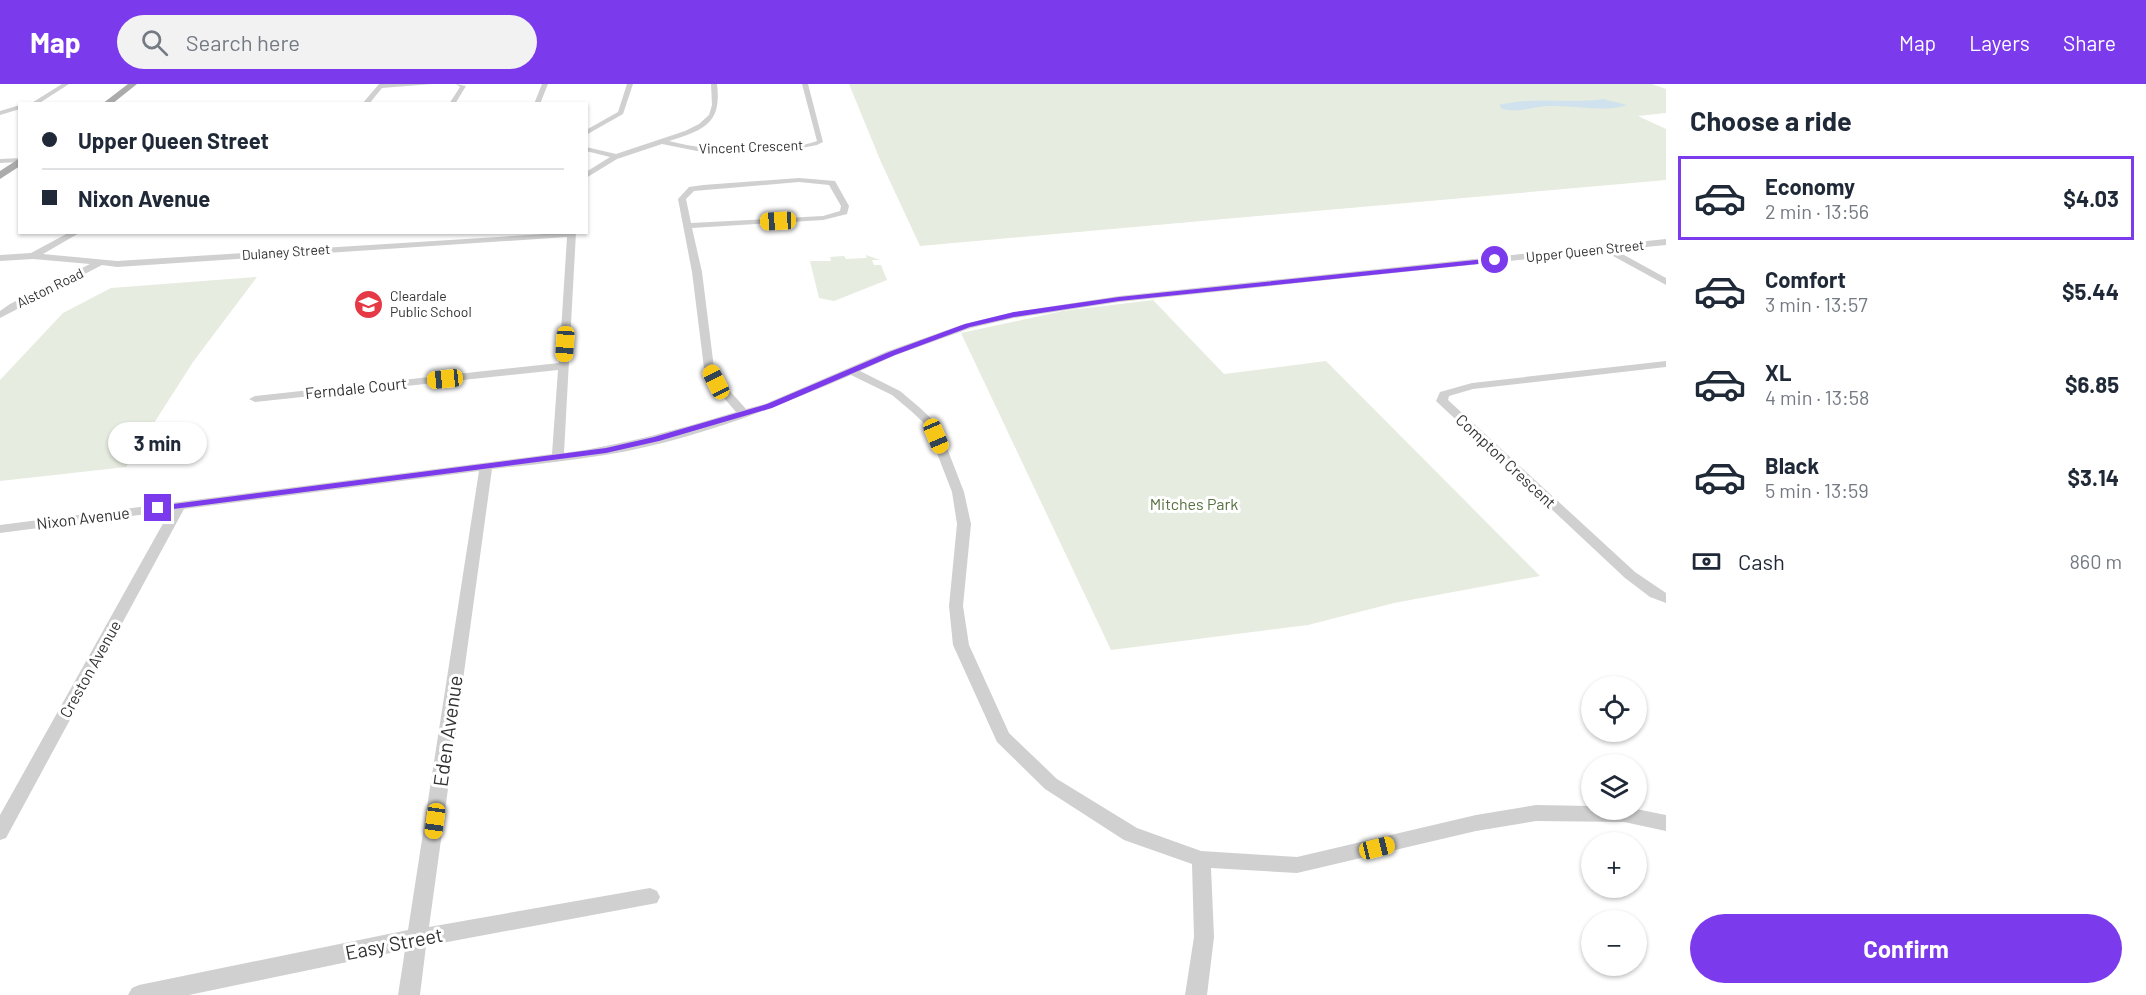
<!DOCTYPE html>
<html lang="en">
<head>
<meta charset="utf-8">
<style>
  :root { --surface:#fff; --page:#f2f2f3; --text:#1f2937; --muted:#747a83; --line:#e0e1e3; --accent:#7c3aed }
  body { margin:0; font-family:Barlow,sans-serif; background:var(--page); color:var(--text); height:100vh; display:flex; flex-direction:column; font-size:22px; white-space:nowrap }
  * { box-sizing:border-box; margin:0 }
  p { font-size:20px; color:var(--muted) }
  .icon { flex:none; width:33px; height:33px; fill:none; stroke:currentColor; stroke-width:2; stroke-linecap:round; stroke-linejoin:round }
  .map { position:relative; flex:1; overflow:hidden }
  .side { display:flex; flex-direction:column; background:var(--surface); width:480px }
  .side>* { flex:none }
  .guide { position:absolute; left:18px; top:18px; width:570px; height:132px; border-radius:0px; box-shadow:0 2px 4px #0004; display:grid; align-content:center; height:132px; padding:0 24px; background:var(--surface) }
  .fabs { position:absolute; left:1581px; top:592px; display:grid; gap:12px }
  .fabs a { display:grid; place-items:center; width:66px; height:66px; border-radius:50%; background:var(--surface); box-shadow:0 2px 4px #0004; font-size:30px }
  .end { position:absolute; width:27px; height:27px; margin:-14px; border:8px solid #7c3aed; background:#fff; box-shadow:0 0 0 3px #fff }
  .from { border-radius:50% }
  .bubble { position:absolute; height:42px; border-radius:21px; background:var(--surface); box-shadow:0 2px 4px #0004; font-size:20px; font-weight:700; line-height:42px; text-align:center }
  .car { position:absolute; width:18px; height:36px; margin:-18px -9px; border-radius:8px; box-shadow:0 0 4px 2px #0007; background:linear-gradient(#f5c518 24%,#345 0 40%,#f5c518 0 76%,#345 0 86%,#f5c518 0) }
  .guide b { display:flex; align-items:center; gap:21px; height:57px; font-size:22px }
  .guide b+b { border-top:2px solid var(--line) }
  .guide i { width:15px; height:15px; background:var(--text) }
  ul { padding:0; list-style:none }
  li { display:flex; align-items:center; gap:18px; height:84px; margin:0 12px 9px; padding:0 12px; border:3px solid transparent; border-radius:0px }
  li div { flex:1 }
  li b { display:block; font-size:22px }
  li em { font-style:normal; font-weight:700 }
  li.active { border-color:var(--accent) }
  li>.icon { width:54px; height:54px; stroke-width:1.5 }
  h2 { padding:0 24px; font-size:27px; line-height:72px }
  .pay { display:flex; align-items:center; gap:15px; height:66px; padding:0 24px; font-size:22px }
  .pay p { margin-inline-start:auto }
  .cta { display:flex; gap:12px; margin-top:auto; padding:12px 24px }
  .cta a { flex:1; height:69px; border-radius:36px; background:var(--accent); color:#fff; font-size:24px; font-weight:700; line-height:69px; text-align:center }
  header { display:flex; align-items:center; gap:36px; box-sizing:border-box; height:84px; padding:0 30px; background:var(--accent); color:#fff }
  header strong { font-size:28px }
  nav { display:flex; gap:33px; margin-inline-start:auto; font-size:21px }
  .search { width:420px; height:54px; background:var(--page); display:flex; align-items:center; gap:15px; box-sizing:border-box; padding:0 21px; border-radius:33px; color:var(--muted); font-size:22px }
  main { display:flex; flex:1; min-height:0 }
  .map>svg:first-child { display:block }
</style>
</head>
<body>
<header>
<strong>Map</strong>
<div class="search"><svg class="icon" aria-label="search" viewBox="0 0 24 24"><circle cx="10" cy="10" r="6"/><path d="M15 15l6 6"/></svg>Search here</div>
<nav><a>Map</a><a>Layers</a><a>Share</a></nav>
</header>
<main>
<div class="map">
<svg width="1666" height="911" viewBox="0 0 1666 911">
  <rect width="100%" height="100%" fill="#fff"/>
  <g fill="#e6ecdf">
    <path d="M 849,0 L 1652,0 L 1666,5 L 1666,29 L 1638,32 L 1666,45 L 1666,96 L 920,162 L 881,78 Z"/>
    <path d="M 866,171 L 880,176 L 872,176 L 874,181 L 881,181 L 887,196 L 834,217 L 819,214 L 810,177 L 831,177 L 830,173 L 844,172 L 846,175 L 867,174 Z"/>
    <path d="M 257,193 L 193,278 L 126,383 L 0,397 L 0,296 L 63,229 L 111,204 Z"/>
    <path d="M 1153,216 L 1224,290 L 1326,277 L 1540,492 L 1394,519 L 1308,541 L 1111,566 L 961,249 L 1063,227 Z"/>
  </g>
  <path fill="#cfe2ee" d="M 1603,15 L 1627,21 C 1605,29 1576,21 1552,22 C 1532,22 1522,29 1502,25 L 1499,21 C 1533,12 1570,20 1603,15 Z"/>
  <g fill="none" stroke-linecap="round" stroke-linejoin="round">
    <g fill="#d0d0d0" fill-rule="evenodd">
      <path d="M 62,0 L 69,0 L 38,20 L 30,20 Z"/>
      <path d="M 379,0 L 432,0 L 382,4 L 369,20 L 362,20 Z"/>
      <path d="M 456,0 L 466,2 L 455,20 L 449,20 L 460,3 Z"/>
      <path d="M 542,0 L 548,0 L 540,20 L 534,20 Z"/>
      <path d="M 627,0 L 633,0 L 623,30 L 586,51 L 586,46 L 618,28 Z"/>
      <path d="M 711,0 L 717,0 C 722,40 704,46 669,57 C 711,68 775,71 817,57 L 802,0 L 808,0 L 823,58 L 817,61 L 796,65 L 737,70 L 697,67 L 662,60 L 617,75 L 586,94 L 586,88 L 610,73 L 586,67 L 586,63 L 616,70 L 685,47 L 699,40 L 709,31 L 712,21 Z"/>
      <path d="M 20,21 L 20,25 L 0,31 L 0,27 Z"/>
      <path d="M 20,74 L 20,78 L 0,79 L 0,75 Z"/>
      <path d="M 799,94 L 835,97 L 849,122 L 847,130 L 823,136 L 692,144 L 702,188 L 714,284 L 721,297 L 746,325 L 765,320 L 888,267 L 964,240 L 1014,228 L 1119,212 L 1666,155 L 1666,161 L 1615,166 L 1666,194 L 1666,201 L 1604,167 L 1119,218 L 1014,234 L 971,244 L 896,271 L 860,287 L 900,307 L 919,323 L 936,339 L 947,364 L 964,408 L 971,440 L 963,522 L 969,561 L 1009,649 L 1057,695 L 1137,744 L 1201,767 L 1297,773 L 1476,731 L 1536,721 L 1592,722 L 1592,726 L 1636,725 L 1666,731 L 1666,747 L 1624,738 L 1536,737 L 1476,747 L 1297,789 L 1211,784 L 1214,853 L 1207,911 L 1185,911 L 1194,853 L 1192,780 L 1124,756 L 1045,705 L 997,658 L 953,561 L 949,522 L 957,440 L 952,408 L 935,364 L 925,340 L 911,327 L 892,311 L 851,291 C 772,325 690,357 605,371 C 568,377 530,381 492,385 L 429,843 L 650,804 L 657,807 L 660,813 L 657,819 L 426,862 L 420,911 L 398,911 L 405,866 L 189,911 L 128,911 L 132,904 L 139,901 L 408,846 L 479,387 L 184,425 L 6,754 L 0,756 L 0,731 L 170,427 L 0,449 L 0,441 L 552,370 L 558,286 L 255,318 L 249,315 L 255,312 L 559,279 L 567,153 L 117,183 L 102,181 L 0,234 L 0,227 L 10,220 L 90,180 L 33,175 L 0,177 L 0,171 L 31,169 L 70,148 L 81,148 L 43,170 L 117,177 L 576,148 L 564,369 C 624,361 679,345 736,328 L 712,300 L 704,284 L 692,188 L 678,115 L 689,103 L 703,101 ZM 799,98 L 829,101 L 841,122 L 840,127 L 823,132 L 691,139 L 686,115 L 694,107 Z"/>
      <path d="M 1666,277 L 1666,283 L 1473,305 L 1449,312 L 1448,316 L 1635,488 L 1666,509 L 1666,519 L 1650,513 L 1625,494 L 1436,317 L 1440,308 L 1472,299 Z"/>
    </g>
    <g fill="#ababab" fill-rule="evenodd">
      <path d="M 128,0 L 137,0 L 112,20 L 102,20 Z"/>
      <path d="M 20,74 L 20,82 L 0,95 L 0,87 Z"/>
    </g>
  </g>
  <path fill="#7c3aed" d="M 1495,174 L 1497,178 L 1119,217 L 1014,233 L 970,243 L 895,271 L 772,324 L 659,357 L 606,369 L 158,427 L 154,424 L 158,422 L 606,364 L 654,353 L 767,320 L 889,268 L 965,240 L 1014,228 L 1119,213 Z"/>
  <defs>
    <symbol id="school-disc" viewBox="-11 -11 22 22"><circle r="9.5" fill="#e63946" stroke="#fff"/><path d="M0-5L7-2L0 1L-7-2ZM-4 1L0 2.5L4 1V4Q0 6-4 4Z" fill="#fff"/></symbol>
  </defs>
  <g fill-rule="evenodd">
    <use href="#school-disc" x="352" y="204" width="33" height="33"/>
  </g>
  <g text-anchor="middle" stroke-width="6" stroke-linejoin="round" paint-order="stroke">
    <g font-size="14" fill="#333" stroke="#fff">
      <text transform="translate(751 63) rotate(-2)" y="5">Vincent Crescent</text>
      <text transform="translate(1585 167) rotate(-6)" y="5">Upper Queen Street</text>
      <text transform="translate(286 168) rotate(-4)" y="5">Dulaney Street</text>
      <text transform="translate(50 204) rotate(-26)" y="5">Alston Road</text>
    </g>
    <g font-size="14" fill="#333" stroke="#fff" text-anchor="start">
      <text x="390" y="217">Cleardale<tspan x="390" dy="16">Public School</tspan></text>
    </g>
    <g font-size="16" fill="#333" stroke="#fff">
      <text transform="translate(356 304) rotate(-6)" y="6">Ferndale Court</text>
      <text transform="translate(1506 377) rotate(43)" y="6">Compton Crescent</text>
      <text transform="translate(83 434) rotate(-7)" y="6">Nixon Avenue</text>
      <text transform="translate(90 585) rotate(-61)" y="6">Creston Avenue</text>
    </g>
    <g font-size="16" fill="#56703f" stroke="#fff">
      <text x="1194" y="426">Mitches Park</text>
    </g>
    <g font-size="20" fill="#333" stroke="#fff">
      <text transform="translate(448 647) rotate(-82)" y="7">Eden Avenue</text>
      <text transform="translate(394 860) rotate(-11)" y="7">Easy Street</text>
    </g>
  </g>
</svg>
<div class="fabs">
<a><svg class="icon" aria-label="locate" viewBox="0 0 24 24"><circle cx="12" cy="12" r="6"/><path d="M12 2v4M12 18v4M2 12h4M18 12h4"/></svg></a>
<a><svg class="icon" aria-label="layers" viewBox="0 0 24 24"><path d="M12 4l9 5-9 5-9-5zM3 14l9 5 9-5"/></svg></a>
<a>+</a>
<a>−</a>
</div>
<i class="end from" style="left:1495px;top:176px"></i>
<i class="end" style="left:158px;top:424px"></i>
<div class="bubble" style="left:108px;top:338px;width:99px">3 min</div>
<i class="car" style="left:778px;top:137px;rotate:267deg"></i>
<i class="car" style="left:565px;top:260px;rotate:184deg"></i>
<i class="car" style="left:445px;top:295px;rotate:264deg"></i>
<i class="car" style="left:716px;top:298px;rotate:333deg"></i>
<i class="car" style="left:936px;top:352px;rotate:157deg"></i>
<i class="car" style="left:435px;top:737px;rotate:188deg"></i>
<i class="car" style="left:1377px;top:764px;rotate:76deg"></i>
<div class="guide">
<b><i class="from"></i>Upper Queen Street</b>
<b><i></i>Nixon Avenue</b>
</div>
</div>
<section class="side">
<h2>Choose a ride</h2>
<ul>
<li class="active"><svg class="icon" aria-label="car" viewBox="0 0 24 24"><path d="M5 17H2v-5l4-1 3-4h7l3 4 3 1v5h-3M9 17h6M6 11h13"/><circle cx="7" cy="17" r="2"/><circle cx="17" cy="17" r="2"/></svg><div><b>Economy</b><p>2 min · 13:56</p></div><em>$4.03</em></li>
<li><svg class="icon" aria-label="car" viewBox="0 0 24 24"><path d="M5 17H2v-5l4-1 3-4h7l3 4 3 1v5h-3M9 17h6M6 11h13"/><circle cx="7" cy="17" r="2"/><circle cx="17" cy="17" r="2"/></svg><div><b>Comfort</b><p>3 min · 13:57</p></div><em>$5.44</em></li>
<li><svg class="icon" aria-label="car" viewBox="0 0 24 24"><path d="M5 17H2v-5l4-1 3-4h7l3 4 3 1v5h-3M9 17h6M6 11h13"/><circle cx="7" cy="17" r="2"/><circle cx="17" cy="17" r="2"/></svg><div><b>XL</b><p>4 min · 13:58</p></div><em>$6.85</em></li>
<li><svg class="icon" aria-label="car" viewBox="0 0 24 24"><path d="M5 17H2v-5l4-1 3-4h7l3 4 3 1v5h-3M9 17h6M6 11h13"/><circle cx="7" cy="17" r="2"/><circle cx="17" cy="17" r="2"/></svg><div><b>Black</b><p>5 min · 13:59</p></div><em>$3.14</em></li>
</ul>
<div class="pay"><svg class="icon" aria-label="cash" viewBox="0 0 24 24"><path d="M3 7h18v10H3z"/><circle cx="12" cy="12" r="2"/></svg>Cash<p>860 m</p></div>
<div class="cta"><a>Confirm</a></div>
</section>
</main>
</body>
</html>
